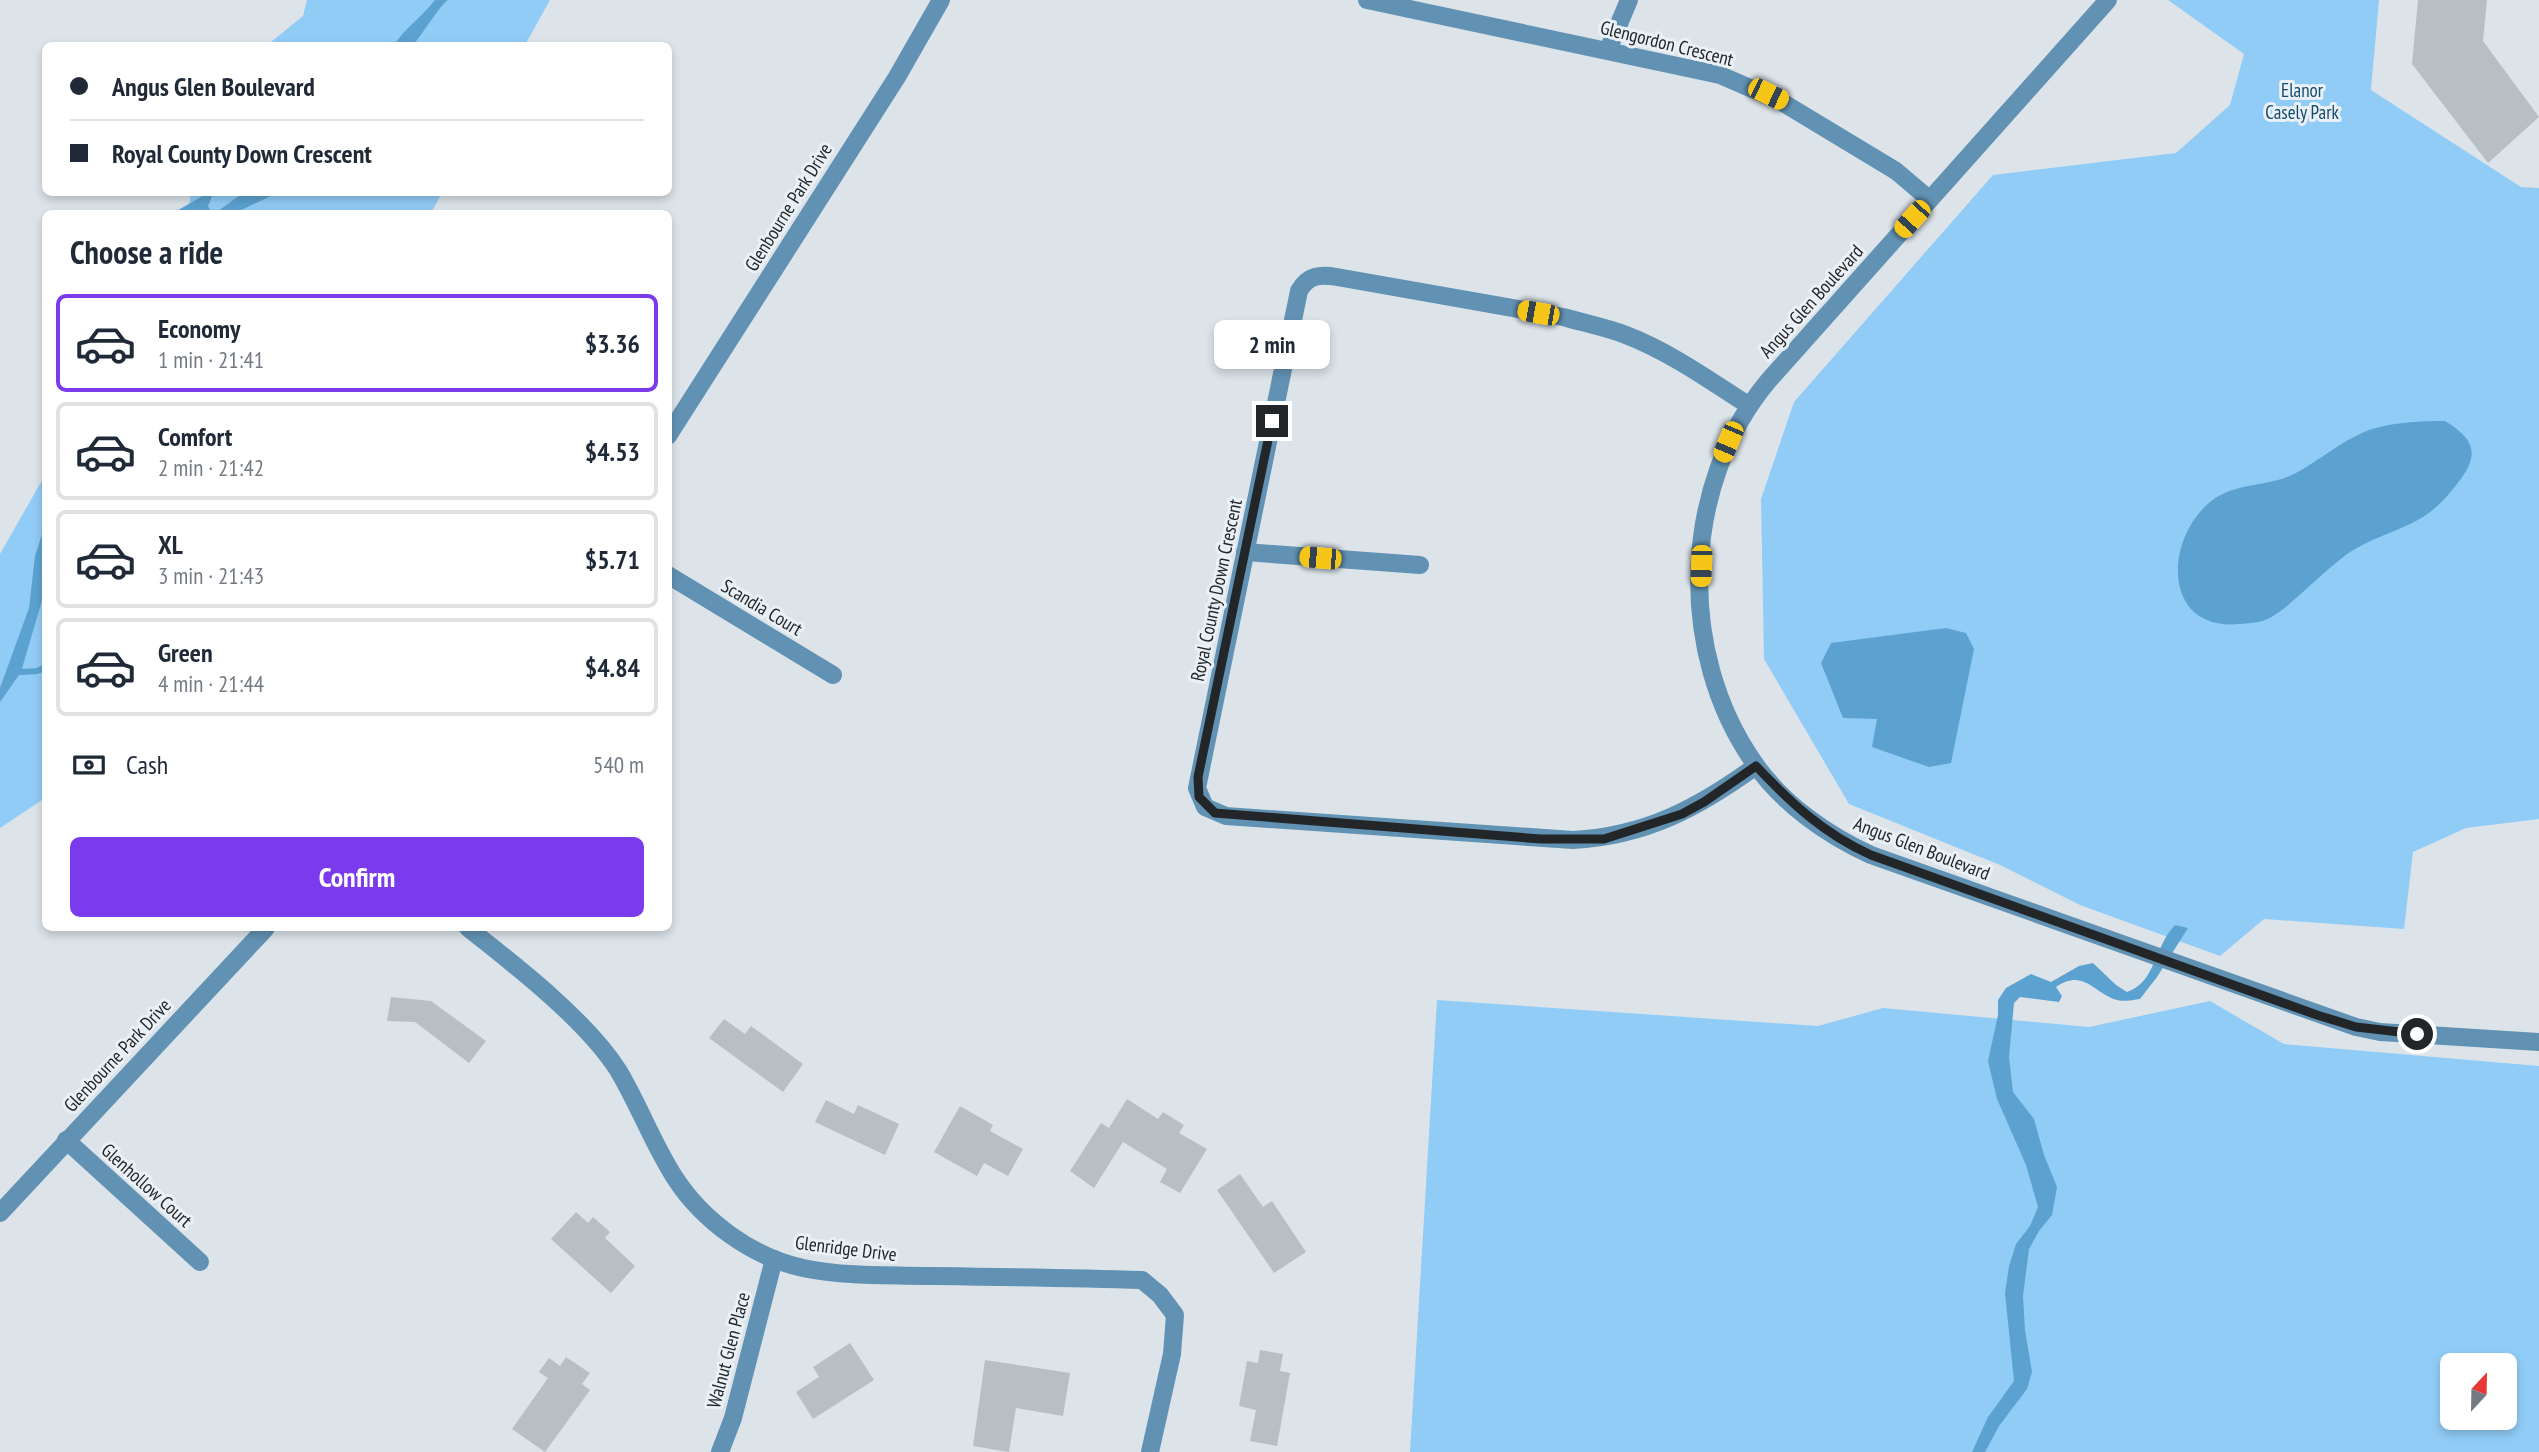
<!DOCTYPE html>
<html lang="en">
<head>
<meta charset="utf-8">
<style>
  :root { --surface:#fff; --page:#f2f2f3; --text:#1f2937; --muted:#747a83; --line:#e0e1e3; --accent:#7c3aed }
  body { margin:0; font-family:"PT Sans Narrow",sans-serif; background:var(--page); color:var(--text); height:100vh; display:flex; flex-direction:column; font-size:26px; white-space:nowrap }
  * { box-sizing:border-box; margin:0 }
  p { font-size:23px; color:var(--muted) }
  .icon { flex:none; width:38px; height:38px; fill:none; stroke:currentColor; stroke-width:2; stroke-linecap:round; stroke-linejoin:round }
  .map { position:relative; flex:1; overflow:hidden }
  .side { position:absolute; left:42px; top:210px; width:630px; height:721px; display:flex; flex-direction:column; background:var(--surface); border-radius:10px; box-shadow:0 4px 10px #0003 }
  .side>* { flex:none }
  .guide { position:absolute; left:42px; top:42px; width:630px; height:154px; border-radius:10px; box-shadow:0 4px 10px #0003; display:grid; align-content:center; height:154px; padding:0 28px; background:var(--surface) }
  .needle { width:46px; rotate:22deg }
  .buttons { position:absolute; left:2440px; top:1353px; display:grid; gap:14px }
  .buttons a { display:grid; place-items:center; width:77px; height:77px; border-radius:10px; background:var(--surface); box-shadow:0 4px 10px #0003; font-size:35px }
  .end { position:absolute; width:32px; height:32px; margin:-16px; border:9px solid #232628; background:#fff; box-shadow:0 0 0 4px #fff }
  .from { border-radius:50% }
  .bubble { position:absolute; height:49px; border-radius:10px; background:var(--surface); box-shadow:0 4px 10px #0003; font-size:23px; font-weight:800; line-height:49px; text-align:center }
  .car { position:absolute; width:21px; height:42px; margin:-21px -10px; border-radius:9px; box-shadow:0 0 5px 2px #0007; background:linear-gradient(#f5c518 24%,#345 0 40%,#f5c518 0 76%,#345 0 86%,#f5c518 0) }
  .guide b { display:flex; align-items:center; gap:24px; height:66px; font-size:26px }
  .guide b+b { border-top:2px solid var(--line) }
  .guide i { width:18px; height:18px; background:var(--text) }
  ul { padding:0; list-style:none }
  li { display:flex; align-items:center; gap:21px; height:98px; margin:0 14px 10px; padding:0 14px; border:4px solid var(--line); border-radius:10px }
  li div { flex:1 }
  li b { display:block; font-size:26px }
  li em { font-style:normal; font-weight:800 }
  li.on { border-color:var(--accent) }
  li>.icon { width:63px; height:63px; stroke-width:1.5 }
  h2 { padding:0 28px; font-size:32px; line-height:84px }
  .pay { display:flex; align-items:center; gap:18px; height:77px; padding:0 28px; font-size:26px }
  .pay p { margin-inline-start:auto }
  .primary-button { display:flex; gap:14px; margin-top:auto; padding:14px 28px }
  .primary-button a { flex:1; height:80px; border-radius:10px; background:var(--accent); color:#fff; font-size:28px; font-weight:800; line-height:80px; text-align:center }
  .map>svg:first-child { display:block }
</style>
</head>
<body>
<div class="map">
<svg width="2539" height="1452" viewBox="0 0 2539 1452">
  <rect width="100%" height="100%" fill="#dce4ea"/>
  <g fill="#91ccf6" fill-rule="evenodd">
    <path d="M 307,0 L 550,0 L 525,45 L 266,46 L 303,16 Z"/>
    <path d="M 2168,0 L 2379,0 L 2371,90 L 2521,187 L 2539,188 L 2539,819 L 2466,828 L 2413,852 L 2404,929 L 2264,919 L 2220,956 L 2080,905 L 2000,865 L 1849,804 L 1764,659 L 1761,499 L 1794,402 L 1993,175 L 2176,153 L 2230,105 L 2244,54 Z"/>
    <path d="M 191,193 L 442,193 L 431,213 L 188,214 Z"/>
    <path d="M 45,475 L 45,798 L 0,828 L 0,554 Z"/>
    <path d="M 1437,1000 L 1818,1026 L 1883,1008 L 2089,1027 L 2210,1001 L 2284,1044 L 2539,1066 L 2539,1452 L 1410,1452 ZM 2452,1365 L 2504,1365 L 2504,1418 L 2452,1418 Z"/>
  </g>
  <g fill="#5ca2d1">
    <path d="M 435,0 L 448,0 C 440,5 422,35 413,45 L 394,45 C 405,28 422,17 435,0 Z"/>
    <path d="M 208,193 L 213,194 L 208,206 L 211,212 L 218,211 L 243,193 L 277,193 L 235,213 L 173,213 Z"/>
    <path d="M 2445,421 C 2476,440 2480,455 2457,484 C 2448,496 2437,508 2423,517 C 2400,531 2370,538 2347,554 C 2326,570 2307,589 2287,606 C 2268,621 2264,622 2240,624 C 2160,632 2164,535 2214,499 C 2238,482 2268,487 2294,474 C 2319,461 2345,438 2372,429 C 2396,422 2420,421 2445,421 Z"/>
    <path d="M 45,525 L 43,597 L 21,672 L 0,702 L 0,688 L 29,608 L 35,556 Z"/>
    <path d="M 1946,628 L 1966,633 L 1974,649 L 1951,763 L 1929,767 L 1872,747 L 1877,719 L 1843,718 L 1821,663 L 1831,643 Z"/>
    <path d="M 2175,925 L 2188,928 L 2157,977 L 2140,999 C 2133,1000 2124,1002 2117,1000 C 2093,993 2084,968 2056,987 L 2062,996 L 2059,1002 L 2020,997 L 2014,1003 L 2009,1057 L 2013,1092 L 2034,1119 L 2044,1155 L 2057,1187 L 2052,1215 L 2039,1231 L 2029,1249 L 2023,1296 L 2025,1330 L 2032,1372 L 2027,1389 L 1999,1426 L 1985,1452 L 1972,1452 L 1988,1417 L 2014,1381 L 2005,1293 L 2009,1266 L 2016,1244 L 2030,1226 L 2038,1207 L 2026,1165 L 1997,1099 L 1988,1061 L 1998,1015 L 1998,1000 L 2006,988 L 2031,974 L 2051,982 L 2079,966 L 2093,963 L 2116,985 L 2127,992 C 2157,981 2153,948 2175,925 Z"/>
  </g>
  <g fill="none" stroke-linecap="round" stroke-linejoin="round">
    <path stroke="#5ca2d1" stroke-width="6" d="M 21,672 L 37,671 L 46,667"/>
  </g>
  <g fill="#b7bfc4">
    <path d="M 2418,0 L 2487,0 L 2483,41 L 2539,117 L 2488,163 L 2412,64 Z"/>
    <path d="M 391,997 L 431,1001 L 486,1041 L 469,1063 L 415,1022 L 387,1021 Z"/>
    <path d="M 724,1019 L 745,1034 L 751,1026 L 803,1064 L 783,1092 L 709,1038 Z"/>
    <path d="M 1127,1099 L 1158,1119 L 1163,1112 L 1184,1125 L 1179,1133 L 1207,1149 L 1180,1193 L 1160,1182 L 1167,1169 L 1123,1142 L 1094,1188 L 1070,1171 L 1101,1123 L 1109,1128 Z"/>
    <path d="M 826,1100 L 854,1114 L 858,1105 L 899,1124 L 885,1155 L 815,1122 Z"/>
    <path d="M 960,1106 L 993,1125 L 990,1131 L 1023,1149 L 1008,1176 L 984,1163 L 977,1176 L 934,1152 Z"/>
    <path d="M 1240,1174 L 1263,1207 L 1272,1201 L 1306,1252 L 1274,1273 L 1217,1190 Z"/>
    <path d="M 576,1212 L 588,1223 L 593,1217 L 610,1232 L 605,1238 L 635,1266 L 611,1293 L 551,1239 Z"/>
    <path d="M 850,1343 L 874,1380 L 813,1419 L 796,1392 L 819,1377 L 813,1367 Z"/>
    <path d="M 1260,1350 L 1283,1354 L 1280,1371 L 1290,1373 L 1277,1446 L 1250,1441 L 1256,1410 L 1239,1406 L 1247,1361 L 1258,1363 Z"/>
    <path d="M 566,1357 L 590,1373 L 582,1384 L 590,1390 L 545,1452 L 512,1429 L 548,1378 L 539,1372 L 549,1358 L 560,1366 Z"/>
    <path d="M 985,1360 L 1070,1373 L 1063,1416 L 1016,1408 L 1009,1452 L 973,1446 Z"/>
  </g>
  <g fill="none" stroke-linecap="round" stroke-linejoin="round">
    <g stroke="#6292b3" stroke-width="18">
      <path d="M 1367,0 L 1720,75 L 1780,101 L 1896,171 L 1929,199"/>
      <path d="M 1608,50 L 1629,0"/>
      <path d="M 1748,405 C 1709,380 1670,352 1626,335 C 1605,327 1584,323 1563,317 L 1337,277 C 1320,274 1308,275 1299,291 L 1197,788 L 1205,807 L 1226,816 L 1573,840 C 1646,836 1698,808 1756,766"/>
      <path d="M 668,436 L 897,77 L 941,0"/>
      <path d="M 1245,552 L 1420,565"/>
      <path d="M 668,575 L 833,675"/>
      <path d="M 468,928 C 515,965 586,1020 618,1070 C 639,1105 653,1144 675,1178 C 703,1221 752,1257 803,1268 C 845,1277 892,1275 935,1276 C 1004,1277 1073,1278 1142,1280 L 1160,1295 L 1175,1315 L 1172,1354 L 1150,1452"/>
      <path d="M 66,1140 L 200,1262"/>
      <path d="M 0,1213 L 266,928"/>
      <path d="M 720,1452 L 733,1418 L 774,1259"/>
    </g>
    <path stroke="#6292b3" stroke-width="18" d="M 2108,0 L 1769,380 C 1681,484 1676,653 1755,764 C 1783,804 1827,835 1871,855 L 2356,1027 L 2380,1032 L 2539,1042"/>
  </g>
  <g fill="none" stroke-linecap="round" stroke-linejoin="round">
    <path stroke="#232628" stroke-width="9" d="M 1272,421 L 1198,777 L 1199,797 L 1215,813 L 1541,839 L 1604,839 L 1682,814 L 1704,802 L 1756,766 C 1791,803 1824,834 1871,855 L 2317,1015 L 2356,1027 L 2417,1034"/>
  </g>
  <g text-anchor="middle" stroke-width="6" stroke-linejoin="round" paint-order="stroke">
    <g font-size="19" fill="#232628" stroke="#e9f1f7">
      <text transform="translate(1667 43) rotate(14)" y="7">Glengordon Crescent</text>
      <text transform="translate(788 207) rotate(-58)" y="7">Glenbourne Park Drive</text>
      <text transform="translate(1811 301) rotate(-48)" y="7">Angus Glen Boulevard</text>
      <text transform="translate(1216 590) rotate(-78)" y="7">Royal County Down Crescent</text>
      <text transform="translate(762 607) rotate(31)" y="7">Scandia Court</text>
      <text transform="translate(1922 848) rotate(21)" y="7">Angus Glen Boulevard</text>
      <text transform="translate(117 1055) rotate(-47)" y="7">Glenbourne Park Drive</text>
      <text transform="translate(147 1185) rotate(42)" y="7">Glenhollow Court</text>
      <text transform="translate(846 1248) rotate(7)" y="7">Glenridge Drive</text>
      <text transform="translate(728 1350) rotate(-75)" y="7">Walnut Glen Place</text>
    </g>
    <g font-size="19" fill="#144a6b" stroke="#e9f1f7">
      <text x="2302" y="97">Elanor<tspan x="2302" dy="22">Casely Park</tspan></text>
    </g>
  </g>
</svg>
<div class="buttons">
<a><svg class="needle" viewBox="-14 -14 28 28"><path d="M0-13l5 13h-10z" fill="#e53935"/><path d="M0 13l5-13h-10z" fill="#747a83"/></svg></a>
</div>
<i class="end from" style="left:2417px;top:1034px"></i>
<i class="end" style="left:1272px;top:421px"></i>
<div class="bubble" style="left:1214px;top:320px;width:116px">2 min</div>
<i class="car" style="left:1768px;top:94px;rotate:116deg"></i>
<i class="car" style="left:1912px;top:219px;rotate:222deg"></i>
<i class="car" style="left:1538px;top:313px;rotate:280deg"></i>
<i class="car" style="left:1728px;top:442px;rotate:203deg"></i>
<i class="car" style="left:1320px;top:558px;rotate:275deg"></i>
<i class="car" style="left:1701px;top:566px;rotate:182deg"></i>
<div class="guide">
<b><i class="from"></i>Angus Glen Boulevard</b>
<b><i></i>Royal County Down Crescent</b>
</div>
<section class="side">
<h2>Choose a ride</h2>
<ul>
<li class="on"><svg class="icon" aria-label="car" viewBox="0 0 24 24"><path d="M5 17H2v-5l4-1 3-4h7l3 4 3 1v5h-3M9 17h6M6 11h13"/><circle cx="7" cy="17" r="2"/><circle cx="17" cy="17" r="2"/></svg><div><b>Economy</b><p>1 min · 21:41</p></div><em>$3.36</em></li>
<li><svg class="icon" aria-label="car" viewBox="0 0 24 24"><path d="M5 17H2v-5l4-1 3-4h7l3 4 3 1v5h-3M9 17h6M6 11h13"/><circle cx="7" cy="17" r="2"/><circle cx="17" cy="17" r="2"/></svg><div><b>Comfort</b><p>2 min · 21:42</p></div><em>$4.53</em></li>
<li><svg class="icon" aria-label="car" viewBox="0 0 24 24"><path d="M5 17H2v-5l4-1 3-4h7l3 4 3 1v5h-3M9 17h6M6 11h13"/><circle cx="7" cy="17" r="2"/><circle cx="17" cy="17" r="2"/></svg><div><b>XL</b><p>3 min · 21:43</p></div><em>$5.71</em></li>
<li><svg class="icon" aria-label="car" viewBox="0 0 24 24"><path d="M5 17H2v-5l4-1 3-4h7l3 4 3 1v5h-3M9 17h6M6 11h13"/><circle cx="7" cy="17" r="2"/><circle cx="17" cy="17" r="2"/></svg><div><b>Green</b><p>4 min · 21:44</p></div><em>$4.84</em></li>
</ul>
<div class="pay"><svg class="icon" aria-label="cash" viewBox="0 0 24 24"><path d="M3 7h18v10H3z"/><circle cx="12" cy="12" r="2"/></svg>Cash<p>540 m</p></div>
<div class="primary-button"><a>Confirm</a></div>
</section>
</div>
</body>
</html>
